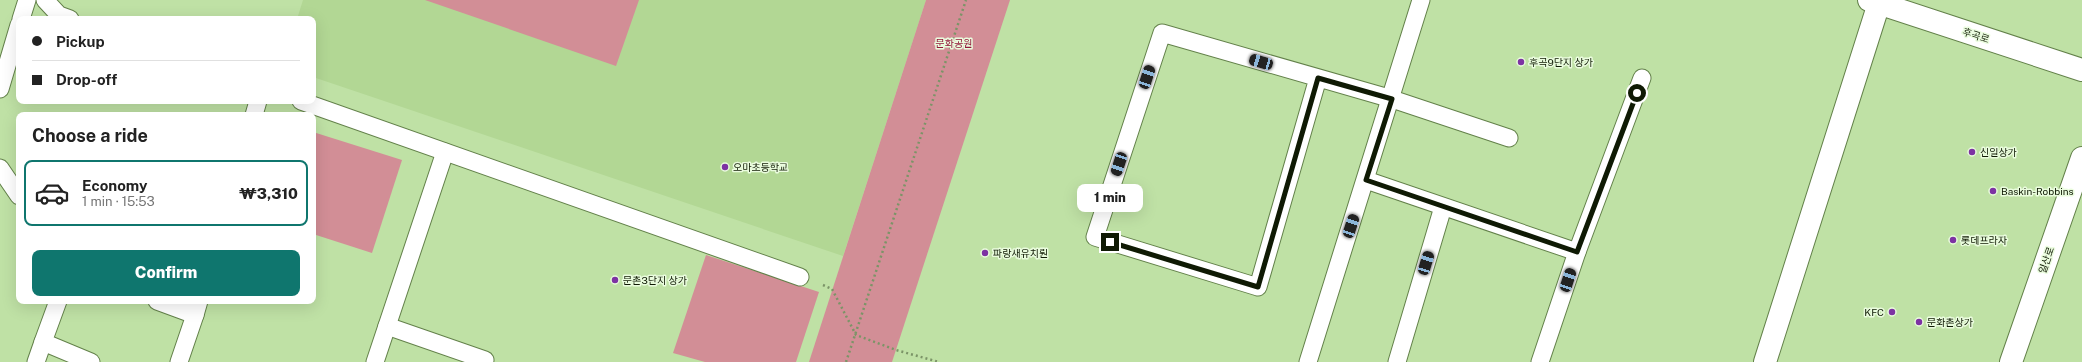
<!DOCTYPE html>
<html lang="en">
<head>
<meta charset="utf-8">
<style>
  :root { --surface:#fff; --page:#f2f2f2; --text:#222; --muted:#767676; --line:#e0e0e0; --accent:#0f766e }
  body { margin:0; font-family:"Public Sans","Noto Sans KR",sans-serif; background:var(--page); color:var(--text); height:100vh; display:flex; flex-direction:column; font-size:15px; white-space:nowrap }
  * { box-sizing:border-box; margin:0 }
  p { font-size:13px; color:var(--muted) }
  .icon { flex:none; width:22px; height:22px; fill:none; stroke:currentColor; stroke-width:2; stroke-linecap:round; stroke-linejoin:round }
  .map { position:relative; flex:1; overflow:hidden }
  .details { position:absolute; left:16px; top:112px; width:300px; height:192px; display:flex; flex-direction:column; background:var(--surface); border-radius:8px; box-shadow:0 4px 16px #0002 }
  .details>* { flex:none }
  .banner { position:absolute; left:16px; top:16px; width:300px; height:88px; border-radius:8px; box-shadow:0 4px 16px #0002; display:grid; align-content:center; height:88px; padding:0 16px; background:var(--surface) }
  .end { position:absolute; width:18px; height:18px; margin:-9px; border:5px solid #0f1a04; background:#fff; box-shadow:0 0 0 2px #fff }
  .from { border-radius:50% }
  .bubble { position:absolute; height:28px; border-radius:8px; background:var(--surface); box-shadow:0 4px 16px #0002; font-size:13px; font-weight:800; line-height:28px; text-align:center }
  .car { position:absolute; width:12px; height:24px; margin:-12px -6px; border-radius:5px; box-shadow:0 0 3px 1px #0007; background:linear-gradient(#222 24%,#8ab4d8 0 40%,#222 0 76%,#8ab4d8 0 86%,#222 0) }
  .banner b { display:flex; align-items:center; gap:14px; height:38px; font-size:15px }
  .banner b+b { border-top:1px solid var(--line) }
  .banner i { width:10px; height:10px; background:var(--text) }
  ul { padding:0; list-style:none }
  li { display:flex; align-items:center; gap:12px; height:66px; margin:0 8px 6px; padding:0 8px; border:2px solid transparent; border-radius:8px }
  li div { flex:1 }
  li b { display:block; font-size:15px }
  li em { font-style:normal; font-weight:800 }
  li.selected { border-color:var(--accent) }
  li>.icon { width:36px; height:36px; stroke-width:1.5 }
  h2 { padding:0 16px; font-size:18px; line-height:48px }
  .button { display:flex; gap:8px; margin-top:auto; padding:8px 16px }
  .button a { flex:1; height:46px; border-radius:8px; background:var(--accent); color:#fff; font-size:16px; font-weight:800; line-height:46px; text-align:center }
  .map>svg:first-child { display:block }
</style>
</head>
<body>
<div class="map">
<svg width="2082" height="362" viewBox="0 0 2082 362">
  <rect width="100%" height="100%" fill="#bfe1a5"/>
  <path fill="#b2d794" d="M 303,0 L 926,0 L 843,256 L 313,77 L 313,19 L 297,19 Z"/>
  <g fill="#d28e96">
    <path d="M 425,0 L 639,0 L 616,66 Z"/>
    <path d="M 926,0 L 1010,0 L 892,362 L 809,362 Z"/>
    <path d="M 313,132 L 402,160 L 372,253 L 313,234 Z"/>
    <path d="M 706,255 L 819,292 L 796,362 L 705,362 L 673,353 Z"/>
  </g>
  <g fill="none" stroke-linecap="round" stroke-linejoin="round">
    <defs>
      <g id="lane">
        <path d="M 45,0 L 59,15 L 70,19"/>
        <path d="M 21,19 L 27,0"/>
        <path d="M 1318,78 L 1258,287 L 1095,237 L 1162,33 L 1392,99 L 1509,138"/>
        <path d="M 0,89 L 19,25"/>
        <path d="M 301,101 L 800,277"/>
        <path d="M 254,115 L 258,101"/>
        <path d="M 0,168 L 19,196"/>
        <path d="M 1366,180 L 1577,252"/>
        <path d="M 58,301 L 43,342 L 91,362"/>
        <path d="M 157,301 L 195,315 L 199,301"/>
        <path d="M 387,326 L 485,360 L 484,362"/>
        <path d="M 36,362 L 43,342"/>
        <path d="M 179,362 L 195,315"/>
        <path d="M 375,362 L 445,152"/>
        <path d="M 1308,362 L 1421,0"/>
        <path d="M 1397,362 L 1443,207"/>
        <path d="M 1540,362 L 1577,252 L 1642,78"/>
      </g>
      <path id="street" d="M 1765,362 L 1880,0"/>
      <path id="secondary" d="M 1869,0 L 2082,70"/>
      <path id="primary" d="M 2011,362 L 2082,158"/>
    </defs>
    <use href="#lane" stroke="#63814a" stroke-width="19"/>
    <use href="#street" stroke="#63814a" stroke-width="24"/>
    <use href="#secondary" stroke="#63814a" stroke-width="24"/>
    <use href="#primary" stroke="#63814a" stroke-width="24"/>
    <g stroke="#7b9467" stroke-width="2.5" stroke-dasharray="2 3" stroke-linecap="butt">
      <path d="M 823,285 L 832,289 L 856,335 L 896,350 L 939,362"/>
      <path d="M 846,362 L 966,0"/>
    </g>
    <use href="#lane" stroke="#fff" stroke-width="17"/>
    <use href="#street" stroke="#fff" stroke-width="22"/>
    <use href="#secondary" stroke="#fff" stroke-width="22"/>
    <use href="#primary" stroke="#fff" stroke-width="22"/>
  </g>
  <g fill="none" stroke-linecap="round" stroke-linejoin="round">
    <path stroke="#0f1a04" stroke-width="5" d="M 1110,242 L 1258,287 L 1318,78 L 1392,99 L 1366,180 L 1577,252 L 1637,93"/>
  </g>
  <g fill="#7d32a3" stroke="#eafcde" stroke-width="1.5">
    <circle cx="1521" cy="62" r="4"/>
    <circle cx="1972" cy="152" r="4"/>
    <circle cx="725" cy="167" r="4"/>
    <circle cx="1993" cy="191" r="4"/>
    <circle cx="1953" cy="240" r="4"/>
    <circle cx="985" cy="253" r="4"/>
    <circle cx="615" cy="280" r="4"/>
    <circle cx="1892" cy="312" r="4"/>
    <circle cx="1919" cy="322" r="4"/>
  </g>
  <g text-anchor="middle" stroke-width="3" stroke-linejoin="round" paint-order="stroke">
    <g font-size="10" fill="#0f1a04" stroke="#eafcde">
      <text transform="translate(1976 35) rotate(18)" y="4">후곡로</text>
      <text transform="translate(2046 260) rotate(-71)" y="4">일산로</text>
    </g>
    <g font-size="10" fill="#921639" stroke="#eafcde">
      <text x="954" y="47">문화공원</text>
    </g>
    <g font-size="10" fill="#0f1a04" stroke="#eafcde" text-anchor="start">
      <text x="1529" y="66">후곡9단지 상가</text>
      <text x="1980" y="156">신일상가</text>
      <text x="733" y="171">오마초등학교</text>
      <text x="2001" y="195">Baskin-Robbins</text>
      <text x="1961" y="244">롯데프라자</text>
      <text x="993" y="257">파랑새유치뤈</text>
      <text x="623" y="284">문촌3단지 상가</text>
      <text x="1884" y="316" text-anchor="end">KFC</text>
      <text x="1927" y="326">문화촌상가</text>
    </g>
  </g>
</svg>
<i class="end from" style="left:1637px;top:93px"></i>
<i class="end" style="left:1110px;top:242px"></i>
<div class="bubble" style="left:1077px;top:184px;width:66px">1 min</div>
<i class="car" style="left:1261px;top:62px;rotate:286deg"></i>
<i class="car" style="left:1147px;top:77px;rotate:18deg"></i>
<i class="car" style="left:1119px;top:164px;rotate:198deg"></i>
<i class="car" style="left:1351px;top:226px;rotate:18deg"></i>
<i class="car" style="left:1426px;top:263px;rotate:17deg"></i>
<i class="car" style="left:1568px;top:280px;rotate:18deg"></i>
<div class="banner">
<b><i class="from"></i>Pickup</b>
<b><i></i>Drop-off</b>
</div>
<section class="details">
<h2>Choose a ride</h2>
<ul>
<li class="selected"><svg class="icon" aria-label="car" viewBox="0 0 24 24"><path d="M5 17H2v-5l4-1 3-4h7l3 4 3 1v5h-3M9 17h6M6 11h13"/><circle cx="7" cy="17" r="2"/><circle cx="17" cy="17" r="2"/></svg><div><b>Economy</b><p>1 min · 15:53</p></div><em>₩3,310</em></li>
</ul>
<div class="button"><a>Confirm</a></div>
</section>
</div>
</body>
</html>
